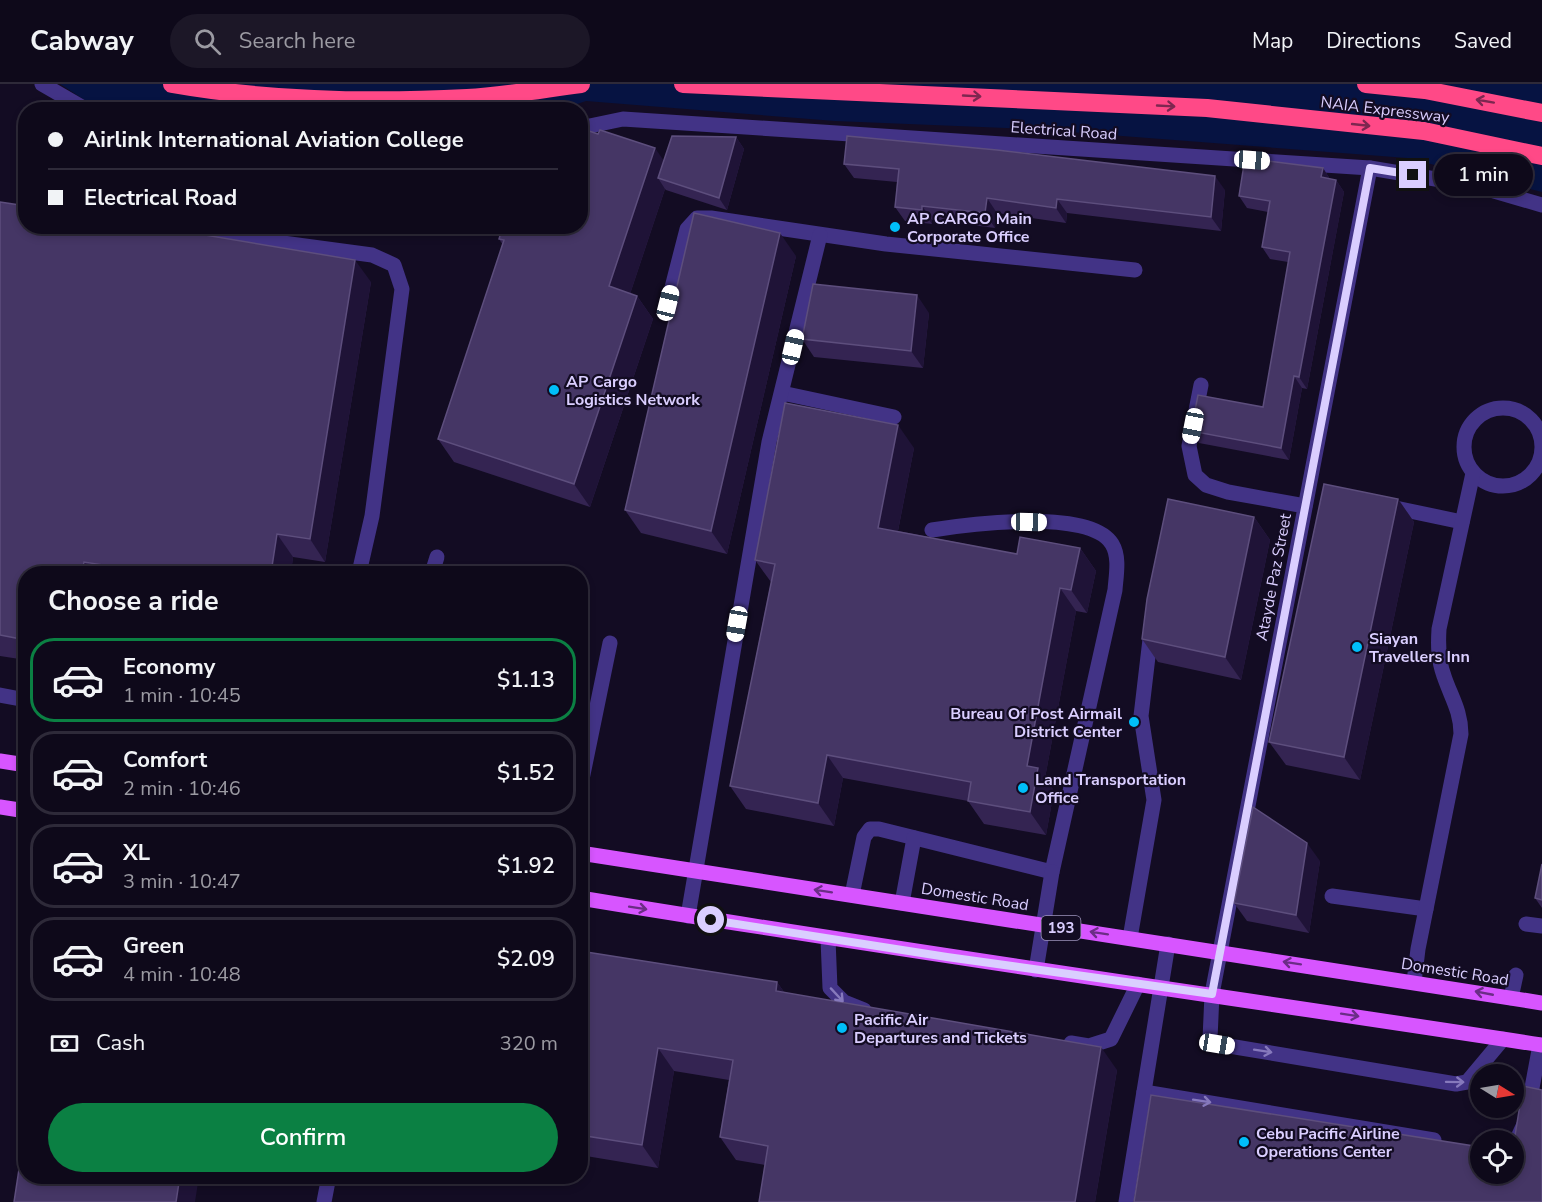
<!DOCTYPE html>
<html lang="en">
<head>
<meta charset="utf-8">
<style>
  :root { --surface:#0e091a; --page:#1c1727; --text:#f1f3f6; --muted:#9b9aa2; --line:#2e2a39; --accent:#0b8043 }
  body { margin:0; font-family:"Nunito Sans",sans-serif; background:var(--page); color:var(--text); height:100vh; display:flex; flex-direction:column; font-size:22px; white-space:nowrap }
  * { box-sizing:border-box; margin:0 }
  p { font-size:20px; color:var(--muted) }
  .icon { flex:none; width:33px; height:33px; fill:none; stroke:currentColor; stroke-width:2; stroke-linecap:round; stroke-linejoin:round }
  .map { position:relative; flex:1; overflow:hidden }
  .details { position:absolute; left:18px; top:482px; width:570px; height:618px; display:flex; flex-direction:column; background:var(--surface); border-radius:24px; box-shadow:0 3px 9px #0003,0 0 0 2px var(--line) }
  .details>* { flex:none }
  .guide { position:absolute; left:18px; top:18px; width:570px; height:132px; border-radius:24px; box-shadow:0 3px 9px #0003,0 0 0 2px var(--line); display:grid; align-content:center; height:132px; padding:0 30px; background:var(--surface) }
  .needle { width:39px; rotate:101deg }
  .fabs { position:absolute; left:1470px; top:980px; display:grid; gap:12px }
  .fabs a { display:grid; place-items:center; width:54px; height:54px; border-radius:50%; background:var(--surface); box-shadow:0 3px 9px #0003,0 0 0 2px var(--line); font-size:30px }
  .end { position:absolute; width:27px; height:27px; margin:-14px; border:8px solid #daceff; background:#111; box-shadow:0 0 0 3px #111 }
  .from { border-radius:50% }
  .bubble { position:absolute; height:42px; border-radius:21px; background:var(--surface); box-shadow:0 3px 9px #0003,0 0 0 2px var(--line); font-size:20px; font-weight:600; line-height:42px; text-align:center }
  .car { position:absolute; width:18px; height:36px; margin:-18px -9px; border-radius:8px; box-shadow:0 0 4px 2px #0007; background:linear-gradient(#fff 24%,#345 0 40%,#fff 0 76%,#345 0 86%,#fff 0) }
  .guide b { display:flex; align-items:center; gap:21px; height:57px; font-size:22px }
  .guide b+b { border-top:2px solid var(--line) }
  .guide i { width:15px; height:15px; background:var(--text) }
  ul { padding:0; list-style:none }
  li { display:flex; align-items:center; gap:18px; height:84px; margin:0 12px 9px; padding:0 18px; border:3px solid var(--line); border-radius:24px }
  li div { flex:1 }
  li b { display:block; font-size:22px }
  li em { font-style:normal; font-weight:600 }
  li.active { border-color:var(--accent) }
  li>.icon { width:54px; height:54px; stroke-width:1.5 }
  h2 { padding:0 30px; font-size:27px; line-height:72px }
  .pay { display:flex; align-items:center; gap:15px; height:66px; padding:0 30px; font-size:22px }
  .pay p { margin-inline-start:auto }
  .button { display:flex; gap:12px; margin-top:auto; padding:12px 30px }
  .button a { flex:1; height:69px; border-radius:36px; background:var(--accent); color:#fff; font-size:24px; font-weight:600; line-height:69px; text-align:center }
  header { display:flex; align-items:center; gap:36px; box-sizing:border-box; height:84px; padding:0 30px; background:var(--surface); border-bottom:2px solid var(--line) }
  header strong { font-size:28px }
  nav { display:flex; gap:33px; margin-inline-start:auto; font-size:21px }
  .search { width:420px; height:54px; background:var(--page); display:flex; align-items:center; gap:15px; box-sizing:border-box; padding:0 21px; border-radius:33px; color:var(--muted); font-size:22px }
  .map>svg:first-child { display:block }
</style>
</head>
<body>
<header>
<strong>Cabway</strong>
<div class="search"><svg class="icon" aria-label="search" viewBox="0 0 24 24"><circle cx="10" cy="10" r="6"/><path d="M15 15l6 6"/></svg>Search here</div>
<nav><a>Map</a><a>Directions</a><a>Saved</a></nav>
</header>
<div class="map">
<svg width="1542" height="1118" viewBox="0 0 1542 1118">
  <rect width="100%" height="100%" fill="#130c23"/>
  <path fill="#061342" d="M 60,0 L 1542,0 L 1542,108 L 1407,74 L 1031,45 L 835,37 L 586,17 L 559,26 L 100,26 Z"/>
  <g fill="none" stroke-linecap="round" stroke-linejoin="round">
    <g stroke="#423386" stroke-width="15">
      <path d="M 42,0 L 87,26"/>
      <path d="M 580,44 L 623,35 L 1370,84 L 1477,102 L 1542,121"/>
      <path d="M 1370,84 L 1229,821 L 1212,910 L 1210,955 L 1217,960 L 1456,1000 L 1467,998 L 1503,955"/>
      <path d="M 156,142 L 372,171 L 394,181 L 402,205 L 372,432 L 359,489"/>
      <path d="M 668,219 L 687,145 L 697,134 L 711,134 L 886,160 L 1135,186"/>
      <path d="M 1201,301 L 1189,362 L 1195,391 L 1206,401 L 1228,408 L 1305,422"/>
      <path d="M 782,309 L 894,333"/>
      <circle cx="1503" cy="363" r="39"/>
      <path d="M 1386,422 L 1462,438"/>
      <path d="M 432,489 L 437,473"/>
      <path d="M 0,611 L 26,616"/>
      <path d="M 580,705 L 610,559"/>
      <path d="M 852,811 L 864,753 L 870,745 L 879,745 L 1052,788 L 1115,506 C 1116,492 1120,473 1112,460 C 1090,424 968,440 932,446"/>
      <path d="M 1332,812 L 1426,825"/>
      <path d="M 902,819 L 914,754"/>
      <path d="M 688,832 L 769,358 L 820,151"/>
      <path d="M 1526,840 L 1542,842"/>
      <path d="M 1130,854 L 1154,716 L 1141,632 L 1151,547"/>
      <path d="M 828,855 L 830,904 L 844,918 L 864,926"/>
      <path d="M 1036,886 L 1052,788"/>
      <path d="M 1414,898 L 1418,865 L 1461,650 C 1461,627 1451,613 1444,592 C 1438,576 1438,561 1439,545 L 1473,389"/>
      <path d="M 1511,914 L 1516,891"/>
      <path d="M 1071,959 L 1089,962 L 1111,955 L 1138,900"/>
      <path d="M 1144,1008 L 1434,1056"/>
      <path d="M 1514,1062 L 1526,1036 L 1540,961"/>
      <path d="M 324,1118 L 329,1092"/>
      <path d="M 1126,1118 L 1168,860"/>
    </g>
    <g stroke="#d755ff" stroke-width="15">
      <path d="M 0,677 L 26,681"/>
      <path d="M 0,723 L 26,727"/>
      <path d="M 580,769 L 1542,919"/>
      <path d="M 580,814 C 900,867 1222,912 1542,961"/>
    </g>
    <g stroke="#ff4987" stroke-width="18">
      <path d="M 172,0 C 268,17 369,19 467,14 C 505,12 543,5 581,0"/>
      <path d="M 683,0 L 1207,24 L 1424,47 L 1542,72"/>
      <path d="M 1366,0 L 1425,6 L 1542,29"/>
    </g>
  </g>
  <g fill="#342452">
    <path d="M 736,53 L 744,65 L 727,126 L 666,106 L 665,105 L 630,210 L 637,212 L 653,235 L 590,423 L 454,378 L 438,355 L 503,161 L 499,155 L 664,77 Z"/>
    <path d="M 844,80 L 1225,106 L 1221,147 L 1067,129 L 1066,139 L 997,129 L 995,144 L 932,136 L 932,140 L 905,137 L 895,123 L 897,98 L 854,94 Z"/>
    <path d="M 1323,84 L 1330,95 L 1336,96 L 1344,108 L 1307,305 L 1302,304 L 1289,376 L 1199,359 L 1191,347 L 1263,323 L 1288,178 L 1270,175 L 1262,163 L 1268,128 L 1247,124 L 1239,112 Z"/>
    <path d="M 0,118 L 371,198 L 325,478 L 293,473 L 291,489 L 26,489 L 26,576 L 0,572 Z"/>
    <path d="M 796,172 L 727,470 L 641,449 L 625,426 Z"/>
    <path d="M 929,229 L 923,284 L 814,273 L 802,255 Z"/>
    <path d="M 914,364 L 898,447 L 1017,470 L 1080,464 L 1096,487 L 1087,529 L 1076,527 L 1045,694 L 1054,707 L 1046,751 L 984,740 L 968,717 L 843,694 L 834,742 L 746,725 L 730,702 L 771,498 L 755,476 Z"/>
    <path d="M 1398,415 L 1414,438 L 1360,696 L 1286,681 L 1269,658 Z"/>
    <path d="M 1254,433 L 1270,456 L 1241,596 L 1158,578 L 1142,555 Z"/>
    <path d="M 1320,777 L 1309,849 L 1247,837 L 1234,819 Z"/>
    <path d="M 1542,780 L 1542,824 L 1535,814 Z"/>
    <path d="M 580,867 L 777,898 L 784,908 L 1117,986 L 1095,1118 L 759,1118 L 765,1081 L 736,1076 L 720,1053 L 729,996 L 674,987 L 658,1084 L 580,1071 Z"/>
    <path d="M 409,1092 L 467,1092 L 465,1101 Z"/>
  </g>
  <g fill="#1f1337">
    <path d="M 736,53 L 744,65 L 727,126 L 719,114 Z"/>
    <path d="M 655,64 L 671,87 L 658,94 L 665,105 L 625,225 L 609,202 Z"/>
    <path d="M 1323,84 L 1331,97 L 1321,93 Z"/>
    <path d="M 1215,92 L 1225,106 L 1221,147 L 1211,133 Z"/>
    <path d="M 1336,96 L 1344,108 L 1307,305 L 1299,293 Z"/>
    <path d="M 987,114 L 997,129 L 995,144 L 985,129 Z"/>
    <path d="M 1057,115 L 1067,129 L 1066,139 L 1056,124 Z"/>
    <path d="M 922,122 L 932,136 L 932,140 L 922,126 Z"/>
    <path d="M 780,149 L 796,172 L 727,470 L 711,447 Z"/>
    <path d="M 355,176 L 371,198 L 325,478 L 310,455 Z"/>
    <path d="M 917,211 L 929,229 L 923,284 L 911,267 Z"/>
    <path d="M 637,212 L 653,235 L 590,423 L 574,400 Z"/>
    <path d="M 1294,292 L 1302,304 L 1289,376 L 1281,364 Z"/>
    <path d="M 898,341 L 914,364 L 894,467 L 878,444 Z"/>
    <path d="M 1398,415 L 1414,438 L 1360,696 L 1344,673 Z"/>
    <path d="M 1254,433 L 1270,456 L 1241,596 L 1225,573 Z"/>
    <path d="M 277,450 L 293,473 L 291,489 L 271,489 Z"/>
    <path d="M 1080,464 L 1096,487 L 1087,529 L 1071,506 Z"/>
    <path d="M 84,478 L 92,489 L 82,489 Z"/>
    <path d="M 1060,504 L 1076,527 L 1045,694 L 1054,707 L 1046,751 L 1030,728 L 1027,682 Z"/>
    <path d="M 827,671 L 843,694 L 834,742 L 818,719 Z"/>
    <path d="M 1307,759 L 1320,777 L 1309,849 L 1296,831 Z"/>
    <path d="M 777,898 L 793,921 L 776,907 Z"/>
    <path d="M 1101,963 L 1117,986 L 1095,1118 L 1075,1118 Z"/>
    <path d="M 658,964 L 674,987 L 658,1084 L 642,1061 Z"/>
    <path d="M 180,1092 L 199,1092 L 195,1118 L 176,1118 Z"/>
    <path d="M 458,1092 L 467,1092 L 465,1101 Z"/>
  </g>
  <g fill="#453665" stroke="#5d4e7d" stroke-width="1.5">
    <path d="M 580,44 L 598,50 L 600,46 L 655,64 L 609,202 L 637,212 L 574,400 L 438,355 L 504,156 L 499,155 L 503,142 L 580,142 Z"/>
    <path d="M 672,52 L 736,53 L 719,114 L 658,94 Z"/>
    <path d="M 847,52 L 997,66 L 1215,92 L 1211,133 L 1057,115 L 1056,124 L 987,114 L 985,129 L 922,122 L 922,126 L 895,123 L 899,85 L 844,80 Z"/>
    <path d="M 1245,74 L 1323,84 L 1321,93 L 1336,96 L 1299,293 L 1294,292 L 1281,364 L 1191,347 L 1198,311 L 1263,323 L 1290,168 L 1262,163 L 1270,117 L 1239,112 Z"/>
    <path d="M 0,118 L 26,122 L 26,142 L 151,142 L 355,176 L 310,455 L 277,450 L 271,489 L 155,489 L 84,478 L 82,489 L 26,489 L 26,556 L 0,551 Z"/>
    <path d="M 694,129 L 780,149 L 711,447 L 625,426 Z"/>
    <path d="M 813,200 L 917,211 L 911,267 L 802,255 Z"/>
    <path d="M 785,319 L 898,341 L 878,444 L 1017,470 L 1020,453 L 1080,464 L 1071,506 L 1060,504 L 1027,682 L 1038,684 L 1030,728 L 968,717 L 971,698 L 827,671 L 818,719 L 730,702 L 775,480 L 755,476 Z"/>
    <path d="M 1324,400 L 1398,415 L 1344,673 L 1269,658 Z"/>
    <path d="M 1168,415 L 1254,433 L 1225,573 L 1142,555 L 1147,515 Z"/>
    <path d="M 1253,723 L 1307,759 L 1296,831 L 1234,819 Z"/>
    <path d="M 1542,780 L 1542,816 L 1535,814 Z"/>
    <path d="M 580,867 L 777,898 L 776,907 L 1101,963 L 1075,1118 L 759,1118 L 768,1062 L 720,1053 L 733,976 L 658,964 L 642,1061 L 580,1051 Z"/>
    <path d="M 1523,1002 L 1542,1006 L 1542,1118 L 1134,1118 L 1151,1011 L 1480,1063 L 1480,1089 L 1514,1089 L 1514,1058 Z"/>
    <path d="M 23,1059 L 26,1060 L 26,1092 L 180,1092 L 176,1118 L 14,1118 Z"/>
  </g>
  <defs><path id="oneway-shaft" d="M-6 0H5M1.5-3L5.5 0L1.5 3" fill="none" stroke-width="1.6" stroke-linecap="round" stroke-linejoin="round" transform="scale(1.5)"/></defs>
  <g stroke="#7d2750">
    <use href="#oneway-shaft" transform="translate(972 12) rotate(3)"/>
    <use href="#oneway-shaft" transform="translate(1485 17) rotate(-170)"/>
    <use href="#oneway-shaft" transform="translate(1166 22) rotate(3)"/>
    <use href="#oneway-shaft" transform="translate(1361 41) rotate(6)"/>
  </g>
  <g stroke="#6b2d86">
    <use href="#oneway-shaft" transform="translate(823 807) rotate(-171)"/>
    <use href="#oneway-shaft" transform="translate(638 824) rotate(9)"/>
    <use href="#oneway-shaft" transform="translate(1099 849) rotate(-171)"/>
    <use href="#oneway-shaft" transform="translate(1292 879) rotate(-171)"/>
    <use href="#oneway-shaft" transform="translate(1484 909) rotate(-169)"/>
    <use href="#oneway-shaft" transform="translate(1350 931) rotate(9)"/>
  </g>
  <g stroke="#8679bc">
    <use href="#oneway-shaft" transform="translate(837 911) rotate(47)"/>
    <use href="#oneway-shaft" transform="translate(1263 967) rotate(9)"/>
    <use href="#oneway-shaft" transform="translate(1455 998) rotate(1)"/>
    <use href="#oneway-shaft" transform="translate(1202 1017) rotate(9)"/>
  </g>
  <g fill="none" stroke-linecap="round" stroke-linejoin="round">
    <path stroke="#daceff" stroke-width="8" d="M 711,836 L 947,873 L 1212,910 L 1370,84 L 1413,91"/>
  </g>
  <g fill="#00bef9" stroke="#130c23" stroke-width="2">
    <circle cx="895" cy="143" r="6"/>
    <circle cx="554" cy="306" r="6"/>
    <circle cx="1357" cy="563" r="6"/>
    <circle cx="1134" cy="638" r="6"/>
    <circle cx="1023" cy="704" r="6"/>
    <circle cx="842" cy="944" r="6"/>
    <circle cx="1244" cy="1058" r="6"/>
  </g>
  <g text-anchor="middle" stroke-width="4.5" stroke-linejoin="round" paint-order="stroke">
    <rect fill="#130c23" stroke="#9e94bd" stroke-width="1.5" x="1041.5" y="832" width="39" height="24" rx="4.5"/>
    <g font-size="15" font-weight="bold" fill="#daceff">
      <text x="1061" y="849">193</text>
    </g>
    <g font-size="16" fill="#daceff" stroke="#130c23">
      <text transform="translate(1385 25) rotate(7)" y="6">NAIA Expressway</text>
      <text transform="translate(1064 46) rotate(4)" y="6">Electrical Road</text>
      <text transform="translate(1273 493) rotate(-79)" y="6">Atayde Paz Street</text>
      <text transform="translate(975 812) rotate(9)" y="6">Domestic Road</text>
      <text transform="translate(1455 887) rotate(9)" y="6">Domestic Road</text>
    </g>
    <g font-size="16" font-weight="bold" fill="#daceff" stroke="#130c23" text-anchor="start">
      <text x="907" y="140">AP CARGO Main<tspan x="907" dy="18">Corporate Office</tspan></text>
      <text x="566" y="303">AP Cargo<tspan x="566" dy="18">Logistics Network</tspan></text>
      <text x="1369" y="560">Siayan<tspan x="1369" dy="18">Travellers Inn</tspan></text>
      <text x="1122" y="635" text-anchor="end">Bureau Of Post Airmail<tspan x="1122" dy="18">District Center</tspan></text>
      <text x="1035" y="701">Land Transportation<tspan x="1035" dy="18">Office</tspan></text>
      <text x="854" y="941">Pacific Air<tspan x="854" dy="18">Departures and Tickets</tspan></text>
      <text x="1256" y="1055">Cebu Pacific Airline<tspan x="1256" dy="18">Operations Center</tspan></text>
    </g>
  </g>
</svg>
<div class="fabs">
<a><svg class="needle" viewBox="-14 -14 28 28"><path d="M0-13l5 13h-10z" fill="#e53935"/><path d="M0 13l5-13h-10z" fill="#9b9aa2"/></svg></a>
<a><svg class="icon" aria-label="locate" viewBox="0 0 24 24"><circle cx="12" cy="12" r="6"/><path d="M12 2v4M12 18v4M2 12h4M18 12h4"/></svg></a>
</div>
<i class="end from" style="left:711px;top:836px"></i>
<i class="end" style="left:1413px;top:91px"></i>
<div class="bubble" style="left:1434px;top:70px;width:99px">1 min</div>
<i class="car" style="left:1252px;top:76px;rotate:94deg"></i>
<i class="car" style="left:668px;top:219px;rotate:14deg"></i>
<i class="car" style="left:793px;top:263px;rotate:13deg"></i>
<i class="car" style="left:1193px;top:342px;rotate:191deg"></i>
<i class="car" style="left:1029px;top:438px;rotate:91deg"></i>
<i class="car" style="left:737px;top:540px;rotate:190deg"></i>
<i class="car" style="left:1217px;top:960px;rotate:99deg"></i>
<div class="guide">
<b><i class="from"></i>Airlink International Aviation College</b>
<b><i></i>Electrical Road</b>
</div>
<section class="details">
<h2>Choose a ride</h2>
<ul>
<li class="active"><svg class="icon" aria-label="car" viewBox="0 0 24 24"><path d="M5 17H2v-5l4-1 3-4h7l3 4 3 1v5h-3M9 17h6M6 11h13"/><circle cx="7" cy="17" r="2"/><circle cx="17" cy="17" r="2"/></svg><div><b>Economy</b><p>1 min · 10:45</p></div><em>$1.13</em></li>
<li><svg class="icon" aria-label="car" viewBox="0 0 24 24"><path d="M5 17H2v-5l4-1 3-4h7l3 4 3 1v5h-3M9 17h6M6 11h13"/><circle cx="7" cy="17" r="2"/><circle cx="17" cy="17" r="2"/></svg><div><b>Comfort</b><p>2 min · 10:46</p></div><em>$1.52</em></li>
<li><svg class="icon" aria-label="car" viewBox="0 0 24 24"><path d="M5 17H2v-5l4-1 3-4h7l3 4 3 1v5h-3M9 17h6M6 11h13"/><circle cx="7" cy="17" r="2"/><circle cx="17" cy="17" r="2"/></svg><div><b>XL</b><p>3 min · 10:47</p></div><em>$1.92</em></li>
<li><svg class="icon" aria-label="car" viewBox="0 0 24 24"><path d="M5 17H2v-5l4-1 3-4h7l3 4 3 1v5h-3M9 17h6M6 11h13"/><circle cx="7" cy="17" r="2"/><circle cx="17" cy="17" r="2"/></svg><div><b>Green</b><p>4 min · 10:48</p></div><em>$2.09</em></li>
</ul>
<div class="pay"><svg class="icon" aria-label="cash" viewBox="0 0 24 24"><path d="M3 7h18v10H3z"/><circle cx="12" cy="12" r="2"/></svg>Cash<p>320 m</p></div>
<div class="button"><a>Confirm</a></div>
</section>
</div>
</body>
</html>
